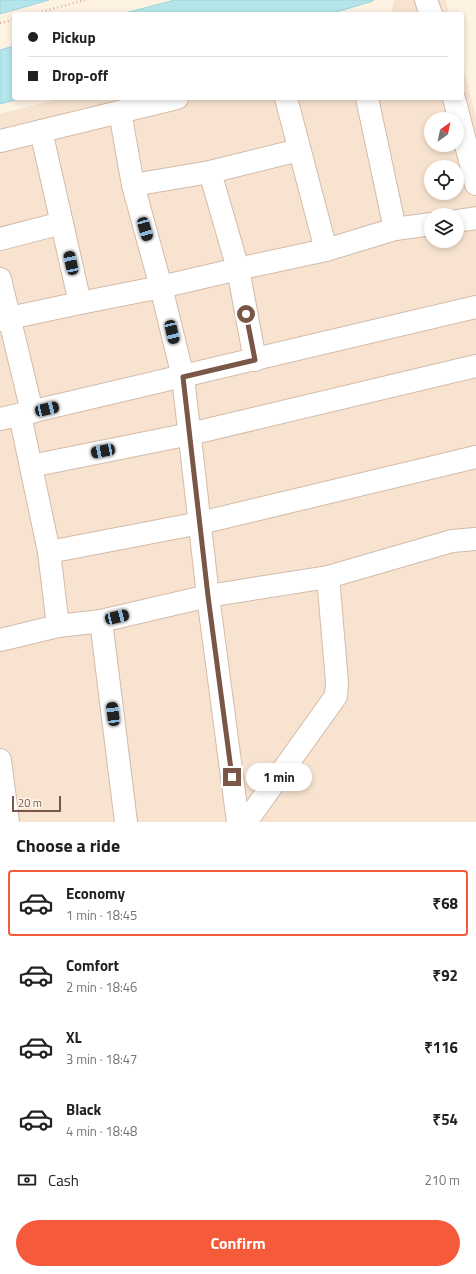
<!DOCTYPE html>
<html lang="en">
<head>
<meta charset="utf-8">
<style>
  :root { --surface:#fff; --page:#f6f6f6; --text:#202124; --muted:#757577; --line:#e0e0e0; --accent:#f55b3b }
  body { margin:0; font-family:"Titillium Web",sans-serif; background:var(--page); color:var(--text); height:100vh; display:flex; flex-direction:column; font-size:15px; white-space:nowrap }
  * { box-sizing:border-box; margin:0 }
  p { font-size:13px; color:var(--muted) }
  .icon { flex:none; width:22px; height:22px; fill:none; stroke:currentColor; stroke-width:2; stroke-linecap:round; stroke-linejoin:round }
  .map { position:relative; height:822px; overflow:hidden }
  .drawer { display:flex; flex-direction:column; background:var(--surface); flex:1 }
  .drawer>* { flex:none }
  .banner { position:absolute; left:12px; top:12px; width:452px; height:88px; border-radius:4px; box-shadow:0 2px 6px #0003; display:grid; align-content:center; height:88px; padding:0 16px; background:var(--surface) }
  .needle { width:26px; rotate:33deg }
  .tools { position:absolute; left:424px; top:112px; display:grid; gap:8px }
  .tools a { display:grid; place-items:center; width:40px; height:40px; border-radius:50%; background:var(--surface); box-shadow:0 2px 6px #0003; font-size:20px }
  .scale { position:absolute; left:12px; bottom:10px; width:49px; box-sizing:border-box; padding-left:4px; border:2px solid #795646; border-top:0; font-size:11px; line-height:14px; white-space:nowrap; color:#795646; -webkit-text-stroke:3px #fff6eb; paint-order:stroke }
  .end { position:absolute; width:18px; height:18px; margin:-9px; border:5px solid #795646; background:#fff; box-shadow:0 0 0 2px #fff }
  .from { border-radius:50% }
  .bubble { position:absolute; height:28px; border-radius:14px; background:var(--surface); box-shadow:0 2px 6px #0003; font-size:13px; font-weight:700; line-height:28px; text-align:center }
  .car { position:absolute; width:12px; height:24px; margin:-12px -6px; border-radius:5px; box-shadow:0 0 3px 1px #0007; background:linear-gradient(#222 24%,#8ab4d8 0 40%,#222 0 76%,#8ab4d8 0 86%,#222 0) }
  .banner b { display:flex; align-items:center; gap:14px; height:38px; font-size:15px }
  .banner b+b { border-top:1px solid var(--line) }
  .banner i { width:10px; height:10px; background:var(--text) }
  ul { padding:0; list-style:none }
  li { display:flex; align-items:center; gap:12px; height:66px; margin:0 8px 6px; padding:0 8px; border:2px solid transparent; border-radius:4px }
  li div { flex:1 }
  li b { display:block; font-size:15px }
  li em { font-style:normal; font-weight:700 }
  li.selected { border-color:var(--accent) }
  li>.icon { width:36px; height:36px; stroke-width:1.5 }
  h2 { padding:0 16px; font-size:18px; line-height:48px }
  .pay { display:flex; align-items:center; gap:10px; height:44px; padding:0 16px; font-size:15px }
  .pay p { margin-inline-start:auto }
  .action { display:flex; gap:8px; margin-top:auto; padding:8px 16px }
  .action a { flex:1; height:46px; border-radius:24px; background:var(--accent); color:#fff; font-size:16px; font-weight:700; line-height:46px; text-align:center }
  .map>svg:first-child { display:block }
</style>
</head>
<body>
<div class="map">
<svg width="476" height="822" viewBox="0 0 476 822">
  <rect width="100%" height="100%" fill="#fef2e2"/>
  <g fill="#f7e3d0" fill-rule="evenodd">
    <path d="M 394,0 L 446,0 L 449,14 L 391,14 Z"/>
    <path d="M 462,63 L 476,117 L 476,822 L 0,822 L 0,114 L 62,98 L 462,98 ZM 431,119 L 457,119 L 457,145 L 431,145 ZM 431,167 L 457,167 L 457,193 L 431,193 ZM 431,215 L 457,215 L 457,241 L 431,241 Z"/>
  </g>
  <g fill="#b5e5ea" stroke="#9ad6dd">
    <path d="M 0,0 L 49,0 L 0,14 Z"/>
    <path d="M 175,0 L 374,0 L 373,1 L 330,14 L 121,14 Z"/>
    <path d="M 14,46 L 14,98 L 23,98 L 0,104 L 0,50 Z"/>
  </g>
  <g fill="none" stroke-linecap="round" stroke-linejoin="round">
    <defs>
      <g id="minor">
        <path d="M 426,0 L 431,14"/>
        <path d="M 367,98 L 395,229 L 431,224"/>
        <path d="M 454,98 L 476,184"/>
        <path d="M 120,112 L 133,185 L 161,287 L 183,377 L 208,596 L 238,822"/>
        <path d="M 41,131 L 80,303 L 161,287 L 238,269 L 326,250 L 286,98"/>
        <path d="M 0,141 L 177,98"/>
        <path d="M 133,185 L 210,172"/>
        <path d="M 457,221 L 476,218"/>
        <path d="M 0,239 L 62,223"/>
        <path d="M 326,250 L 395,229"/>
        <path d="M 0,279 L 32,412"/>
        <path d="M 0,320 L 80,303"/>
        <path d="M 255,360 L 238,269 L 210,172 L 299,150"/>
        <path d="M 20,415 L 49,552 L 58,626 L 101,621 L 126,822"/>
        <path d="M 0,419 L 476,307"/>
        <path d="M 31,466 L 190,434 L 476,366"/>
        <path d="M 49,552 L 200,523 L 476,457"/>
        <path d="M 101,621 L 208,596 L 328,577 L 452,541 L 476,539"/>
        <path d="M 0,640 L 58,626"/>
        <path d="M 0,760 L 8,822"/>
        <path d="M 246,822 L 336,696 L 337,682 L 328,577"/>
      </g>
    </defs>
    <use href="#minor" stroke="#d3bbaa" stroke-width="24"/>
    <g stroke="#dcb09a" stroke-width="2.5" stroke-dasharray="1 3" stroke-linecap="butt">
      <path d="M 34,14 L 85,0"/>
      <path d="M 0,23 L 14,20"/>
    </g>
    <use href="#minor" stroke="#fff" stroke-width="22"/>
  </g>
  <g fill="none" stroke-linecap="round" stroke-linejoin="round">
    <path stroke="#795646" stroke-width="5" d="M 232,777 L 208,596 L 183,377 L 255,360 L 246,314"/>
  </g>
</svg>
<div class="tools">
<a><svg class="needle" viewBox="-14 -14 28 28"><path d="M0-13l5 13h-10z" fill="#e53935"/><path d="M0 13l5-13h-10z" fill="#757577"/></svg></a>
<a><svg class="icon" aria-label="locate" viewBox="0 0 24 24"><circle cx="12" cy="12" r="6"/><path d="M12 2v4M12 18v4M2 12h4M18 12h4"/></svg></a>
<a><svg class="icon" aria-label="layers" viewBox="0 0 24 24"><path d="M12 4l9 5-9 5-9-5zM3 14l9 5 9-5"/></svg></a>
</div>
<div class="scale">20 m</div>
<i class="end from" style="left:246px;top:314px"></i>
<i class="end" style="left:232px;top:777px"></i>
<div class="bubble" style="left:246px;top:763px;width:66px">1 min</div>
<i class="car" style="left:145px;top:229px;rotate:164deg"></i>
<i class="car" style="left:71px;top:263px;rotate:348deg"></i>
<i class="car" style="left:172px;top:332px;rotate:167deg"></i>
<i class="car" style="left:47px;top:409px;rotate:77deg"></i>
<i class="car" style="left:103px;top:451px;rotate:259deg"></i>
<i class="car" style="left:117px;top:617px;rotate:77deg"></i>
<i class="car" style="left:113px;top:714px;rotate:353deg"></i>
<div class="banner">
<b><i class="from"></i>Pickup</b>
<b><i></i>Drop-off</b>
</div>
</div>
<section class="drawer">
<h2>Choose a ride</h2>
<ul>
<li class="selected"><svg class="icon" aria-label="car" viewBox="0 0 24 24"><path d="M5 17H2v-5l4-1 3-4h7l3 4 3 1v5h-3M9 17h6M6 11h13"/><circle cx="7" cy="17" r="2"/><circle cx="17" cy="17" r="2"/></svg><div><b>Economy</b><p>1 min · 18:45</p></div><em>₹68</em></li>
<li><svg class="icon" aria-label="car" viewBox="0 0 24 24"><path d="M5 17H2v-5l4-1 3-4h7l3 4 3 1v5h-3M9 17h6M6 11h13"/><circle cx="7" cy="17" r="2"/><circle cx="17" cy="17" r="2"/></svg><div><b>Comfort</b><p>2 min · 18:46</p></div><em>₹92</em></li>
<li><svg class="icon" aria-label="car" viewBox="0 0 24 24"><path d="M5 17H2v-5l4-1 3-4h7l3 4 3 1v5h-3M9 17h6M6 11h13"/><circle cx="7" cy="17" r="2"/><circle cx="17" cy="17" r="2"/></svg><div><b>XL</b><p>3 min · 18:47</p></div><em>₹116</em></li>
<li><svg class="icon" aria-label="car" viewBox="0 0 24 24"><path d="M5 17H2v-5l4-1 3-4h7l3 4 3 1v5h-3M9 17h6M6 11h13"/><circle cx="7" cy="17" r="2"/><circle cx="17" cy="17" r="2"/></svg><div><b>Black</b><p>4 min · 18:48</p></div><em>₹54</em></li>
</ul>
<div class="pay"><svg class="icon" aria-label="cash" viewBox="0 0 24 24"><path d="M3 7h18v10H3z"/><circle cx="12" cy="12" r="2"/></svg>Cash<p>210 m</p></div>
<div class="action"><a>Confirm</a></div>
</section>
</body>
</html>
